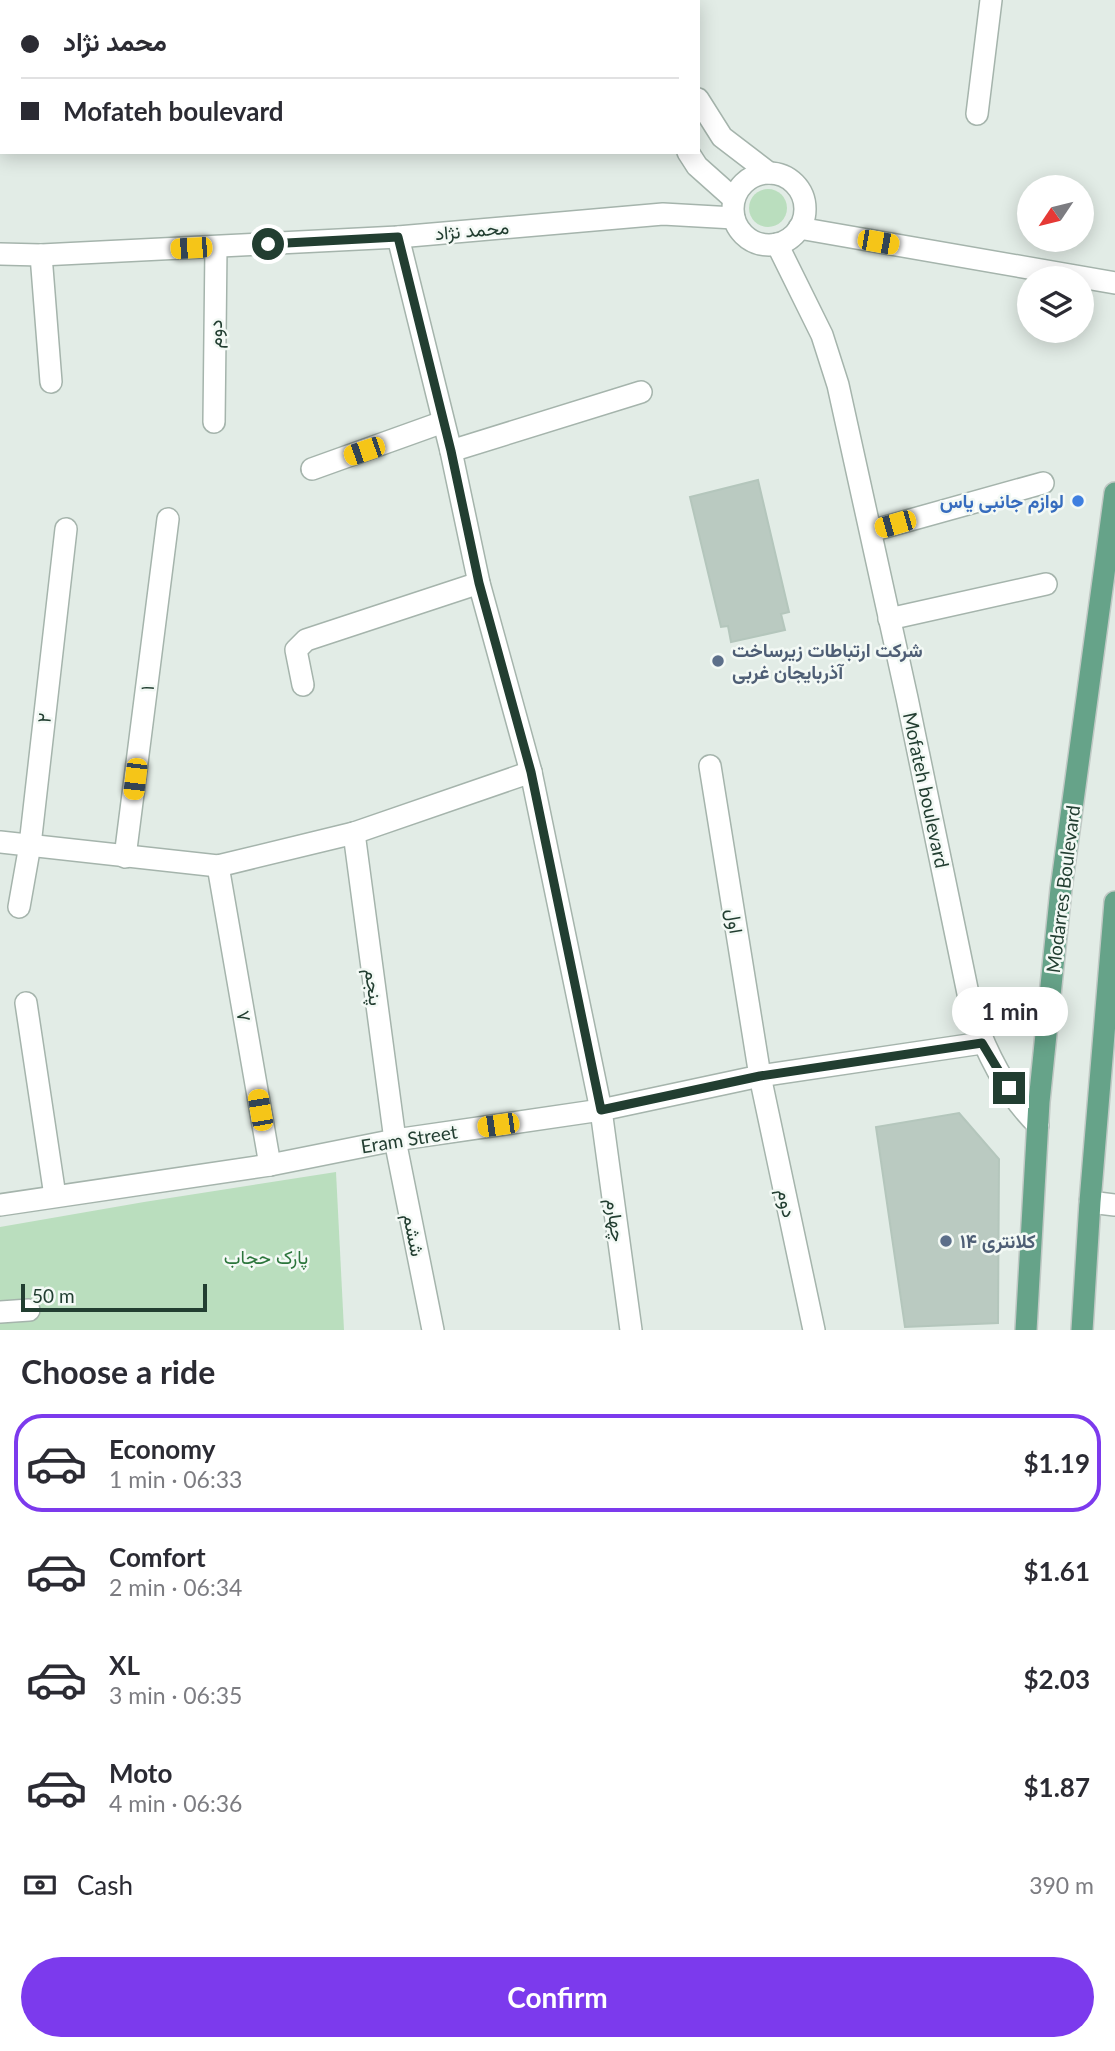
<!DOCTYPE html>
<html lang="en">
<head>
<meta charset="utf-8">
<style>
  :root { --surface:#fff; --page:#f2f2f3; --text:#2b2b33; --muted:#7c7c81; --line:#e1e1e2; --accent:#7c3aed }
  body { margin:0; font-family:Lato,Vazirmatn,sans-serif; background:var(--page); color:var(--text); height:100vh; display:flex; flex-direction:column; font-size:26px; white-space:nowrap }
  * { box-sizing:border-box; margin:0 }
  p { font-size:23px; color:var(--muted) }
  .icon { flex:none; width:38px; height:38px; fill:none; stroke:currentColor; stroke-width:2; stroke-linecap:round; stroke-linejoin:round }
  .map { position:relative; height:1330px; overflow:hidden }
  .sheet { display:flex; flex-direction:column; background:var(--surface); flex:1 }
  .sheet>* { flex:none }
  .hud { position:absolute; left:0px; top:0px; width:700px; height:154px; box-shadow:0 4px 18px #0003; display:grid; align-content:center; height:154px; padding:0 21px; background:var(--surface) }
  .needle { width:46px; rotate:235deg }
  .buttons { position:absolute; left:1017px; top:175px; display:grid; gap:14px }
  .buttons a { display:grid; place-items:center; width:77px; height:77px; border-radius:50%; background:var(--surface); box-shadow:0 4px 18px #0003; font-size:35px }
  .scale { position:absolute; left:21px; bottom:18px; width:186px; box-sizing:border-box; padding-left:7px; border:4px solid #223e31; border-top:0; font-size:19px; line-height:24px; white-space:nowrap; color:#223e31; -webkit-text-stroke:5px #f3f9f5; paint-order:stroke }
  .end { position:absolute; width:32px; height:32px; margin:-16px; border:9px solid #223e31; background:#fff; box-shadow:0 0 0 4px #fff }
  .from { border-radius:50% }
  .bubble { position:absolute; height:49px; border-radius:24px; background:var(--surface); box-shadow:0 4px 18px #0003; font-size:23px; font-weight:700; line-height:49px; text-align:center }
  .car { position:absolute; width:21px; height:42px; margin:-21px -10px; border-radius:9px; box-shadow:0 0 5px 2px #0007; background:linear-gradient(#f5c518 24%,#345 0 40%,#f5c518 0 76%,#345 0 86%,#f5c518 0) }
  .hud b { display:flex; align-items:center; gap:24px; height:66px; font-size:26px }
  .hud b+b { border-top:2px solid var(--line) }
  .hud i { width:18px; height:18px; background:var(--text) }
  ul { padding:0; list-style:none }
  li { display:flex; align-items:center; gap:21px; height:98px; margin:0 14px 10px; padding:0 7px; border:4px solid transparent; border-radius:28px }
  li div { flex:1 }
  li b { display:block; font-size:26px }
  li em { font-style:normal; font-weight:700 }
  li.on { border-color:var(--accent) }
  li>.icon { width:63px; height:63px; stroke-width:1.5 }
  h2 { padding:0 21px; font-size:32px; line-height:84px }
  .pay { display:flex; align-items:center; gap:18px; height:77px; padding:0 21px; font-size:26px }
  .pay p { margin-inline-start:auto }
  .cta { display:flex; gap:14px; margin-top:auto; padding:14px 21px }
  .cta a { flex:1; height:80px; border-radius:42px; background:var(--accent); color:#fff; font-size:28px; font-weight:700; line-height:80px; text-align:center }
  .map>svg:first-child { display:block }
</style>
</head>
<body>
<div class="map">
<svg width="1115" height="1330" viewBox="0 0 1115 1330">
  <rect width="100%" height="100%" fill="#e2ece6"/>
  <g fill="#badebe">
    <circle cx="768" cy="208" r="19"/>
    <path d="M 336,1172 L 344,1330 L 0,1330 L 0,1227 L 144,1202 Z"/>
  </g>
  <g fill="#bacac1" stroke="#b4c6bc" stroke-width="2">
    <path d="M 758,480 L 789,612 L 781,614 L 785,630 L 731,642 L 728,626 L 721,627 L 690,497 Z"/>
    <path d="M 959,1113 L 999,1159 L 998,1323 L 905,1327 L 876,1127 Z"/>
  </g>
  <g fill="none" stroke-linecap="round" stroke-linejoin="round">
    <defs>
      <g id="minor">
        <path d="M 609,0 L 610,2"/>
        <path d="M 651,0 L 652,2"/>
        <path d="M 0,96 L 2,96"/>
        <path d="M 698,99 L 722,137 L 769,173"/>
        <path d="M 977,114 L 991,0"/>
        <path d="M 688,152 L 697,166 L 734,199"/>
        <circle cx="769" cy="209" r="36"/>
        <path d="M 799,228 L 1115,283"/>
        <path d="M 398,237 L 451,451 L 479,583 L 531,772 L 601,1110 L 631,1330"/>
        <path d="M 777,244 L 822,335 L 838,385 L 907,698 L 971,1008 C 984,1049 1007,1095 1038,1125"/>
        <path d="M 0,254 L 41,255 L 398,237 L 663,214 L 734,218"/>
        <path d="M 41,255 L 51,382"/>
        <path d="M 214,422 L 216,247"/>
        <path d="M 451,451 L 641,392"/>
        <path d="M 312,469 L 443,422"/>
        <path d="M 871,531 L 1043,483"/>
        <path d="M 889,619 L 1046,584"/>
        <path d="M 303,685 L 296,650 L 306,640 L 479,583"/>
        <path d="M 710,766 L 760,1076 L 814,1330"/>
        <path d="M 354,833 L 395,1140 L 433,1330"/>
        <path d="M 0,842 L 218,866 L 354,833 L 531,772"/>
        <path d="M 125,857 L 168,519"/>
        <path d="M 218,866 L 270,1165"/>
        <path d="M 19,907 L 30,845 L 66,529"/>
        <path d="M 26,1003 L 55,1196"/>
        <path d="M 1090,1202 L 1115,1205"/>
        <path d="M 0,1205 L 270,1165 L 395,1140 L 601,1110 L 760,1076 L 982,1043"/>
        <path d="M 0,1312 L 29,1310"/>
      </g>
      <g id="major">
        <path d="M 1026,1330 L 1039,1102 L 1061,889 L 1115,493"/>
        <path d="M 1082,1330 L 1090,1202 L 1115,902"/>
      </g>
    </defs>
    <use href="#minor" stroke="#a5b4ac" stroke-width="24"/>
    <use href="#major" stroke="#c1c9c5" stroke-width="24"/>
    <use href="#minor" stroke="#fff" stroke-width="21"/>
    <use href="#major" stroke="#66a389" stroke-width="21"/>
  </g>
  <g fill="none" stroke-linecap="round" stroke-linejoin="round">
    <path stroke="#223e31" stroke-width="9" d="M 268,244 L 398,237 L 451,451 L 479,583 L 531,772 L 601,1110 L 760,1076 L 982,1043 L 1009,1088"/>
  </g>
  <circle fill="#3f7fe0" stroke="#f3f9f5" stroke-width="2.5" cx="1078" cy="501" r="7"/>
  <g fill="#5c6f8a" stroke="#f3f9f5" stroke-width="2.5">
    <circle cx="718" cy="661" r="7"/>
    <circle cx="946" cy="1241" r="7"/>
  </g>
  <g text-anchor="middle" stroke-width="5" stroke-linejoin="round" paint-order="stroke">
    <g font-size="19" fill="#223e31" stroke="#f3f9f5">
      <text transform="translate(472 230) rotate(-5)" y="7">محمد نژاد</text>
      <text transform="translate(215 334) rotate(-89)" y="7">دوم</text>
      <text transform="translate(147 688) rotate(-83)" y="7">۱</text>
      <text transform="translate(44 718) rotate(-83)" y="7">۲</text>
      <text transform="translate(926 790) rotate(78)" y="7">Mofateh boulevard</text>
      <text transform="translate(1063 889) rotate(-83)" y="7">Modarres Boulevard</text>
      <text transform="translate(735 921) rotate(81)" y="7">اول</text>
      <text transform="translate(374 987) rotate(82)" y="7">پنجم</text>
      <text transform="translate(244 1016) rotate(80)" y="7">۷</text>
      <text transform="translate(409 1139) rotate(-9)" y="7">Eram Street</text>
      <text transform="translate(787 1203) rotate(78)" y="7">دوم</text>
      <text transform="translate(616 1220) rotate(82)" y="7">چهارم</text>
      <text transform="translate(414 1235) rotate(79)" y="7">ششم</text>
    </g>
    <g font-size="19" font-weight="bold" fill="#366cbe" stroke="#f3f9f5" text-anchor="end">
      <text x="1064" y="508">لوازم جانبی یاس</text>
    </g>
    <g font-size="19" font-weight="bold" fill="#4e5e75" stroke="#f3f9f5" text-anchor="start">
      <text x="732" y="657">شرکت ارتباطات زیرساخت<tspan x="732" dy="22">آذربایجان غربی</tspan></text>
      <text x="960" y="1248">کلانتری ۱۴</text>
    </g>
    <g font-size="19" fill="#2b753b" stroke="#f3f9f5">
      <text x="266" y="1264">پارک حجاب</text>
    </g>
  </g>
</svg>
<div class="buttons">
<a><svg class="needle" viewBox="-14 -14 28 28"><path d="M0-13l5 13h-10z" fill="#e53935"/><path d="M0 13l5-13h-10z" fill="#7c7c81"/></svg></a>
<a><svg class="icon" aria-label="layers" viewBox="0 0 24 24"><path d="M12 4l9 5-9 5-9-5zM3 14l9 5 9-5"/></svg></a>
</div>
<div class="scale">50 m</div>
<i class="end from" style="left:268px;top:244px"></i>
<i class="end" style="left:1009px;top:1088px"></i>
<div class="bubble" style="left:952px;top:987px;width:116px">1 min</div>
<i class="car" style="left:878px;top:242px;rotate:100deg"></i>
<i class="car" style="left:191px;top:248px;rotate:267deg"></i>
<i class="car" style="left:364px;top:451px;rotate:251deg"></i>
<i class="car" style="left:895px;top:524px;rotate:254deg"></i>
<i class="car" style="left:135px;top:779px;rotate:187deg"></i>
<i class="car" style="left:260px;top:1110px;rotate:350deg"></i>
<i class="car" style="left:498px;top:1125px;rotate:262deg"></i>
<div class="hud">
<b><i class="from"></i>محمد نژاد</b>
<b><i></i>Mofateh boulevard</b>
</div>
</div>
<section class="sheet">
<h2>Choose a ride</h2>
<ul>
<li class="on"><svg class="icon" aria-label="car" viewBox="0 0 24 24"><path d="M5 17H2v-5l4-1 3-4h7l3 4 3 1v5h-3M9 17h6M6 11h13"/><circle cx="7" cy="17" r="2"/><circle cx="17" cy="17" r="2"/></svg><div><b>Economy</b><p>1 min · 06:33</p></div><em>$1.19</em></li>
<li><svg class="icon" aria-label="car" viewBox="0 0 24 24"><path d="M5 17H2v-5l4-1 3-4h7l3 4 3 1v5h-3M9 17h6M6 11h13"/><circle cx="7" cy="17" r="2"/><circle cx="17" cy="17" r="2"/></svg><div><b>Comfort</b><p>2 min · 06:34</p></div><em>$1.61</em></li>
<li><svg class="icon" aria-label="car" viewBox="0 0 24 24"><path d="M5 17H2v-5l4-1 3-4h7l3 4 3 1v5h-3M9 17h6M6 11h13"/><circle cx="7" cy="17" r="2"/><circle cx="17" cy="17" r="2"/></svg><div><b>XL</b><p>3 min · 06:35</p></div><em>$2.03</em></li>
<li><svg class="icon" aria-label="car" viewBox="0 0 24 24"><path d="M5 17H2v-5l4-1 3-4h7l3 4 3 1v5h-3M9 17h6M6 11h13"/><circle cx="7" cy="17" r="2"/><circle cx="17" cy="17" r="2"/></svg><div><b>Moto</b><p>4 min · 06:36</p></div><em>$1.87</em></li>
</ul>
<div class="pay"><svg class="icon" aria-label="cash" viewBox="0 0 24 24"><path d="M3 7h18v10H3z"/><circle cx="12" cy="12" r="2"/></svg>Cash<p>390 m</p></div>
<div class="cta"><a>Confirm</a></div>
</section>
</body>
</html>
